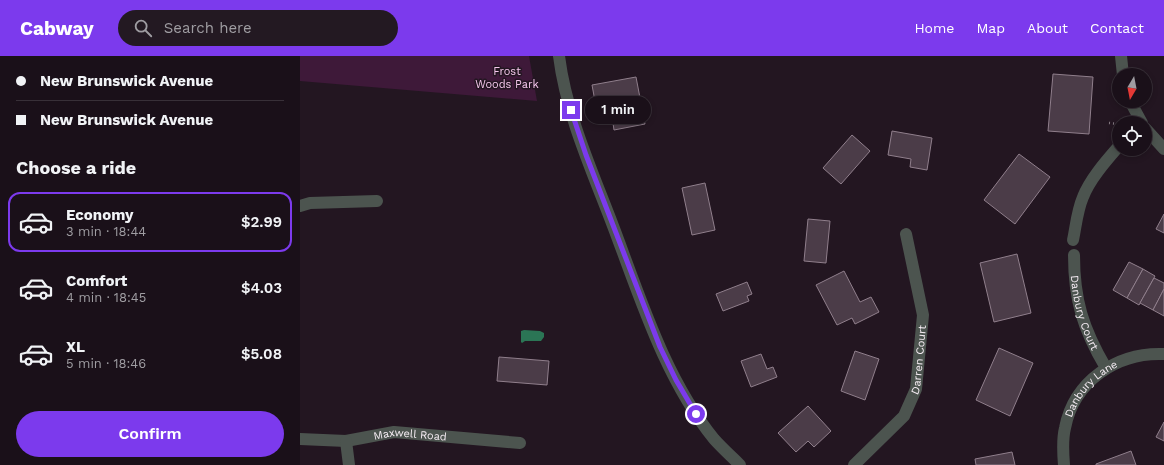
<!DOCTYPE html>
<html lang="en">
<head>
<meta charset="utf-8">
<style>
  :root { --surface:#1a1019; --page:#231922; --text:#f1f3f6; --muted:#9f9da2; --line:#383038; --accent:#7c3aed }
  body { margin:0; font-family:"Work Sans",sans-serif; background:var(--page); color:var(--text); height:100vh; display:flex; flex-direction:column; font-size:15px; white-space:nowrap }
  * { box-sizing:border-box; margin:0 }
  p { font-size:13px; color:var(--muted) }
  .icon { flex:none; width:22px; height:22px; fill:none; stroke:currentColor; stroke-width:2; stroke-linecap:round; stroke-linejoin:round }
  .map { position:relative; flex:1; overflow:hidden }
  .panel { display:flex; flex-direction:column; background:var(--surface); width:300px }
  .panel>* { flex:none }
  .hud { display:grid; align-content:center; height:88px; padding:0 16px; background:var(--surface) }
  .needle { width:26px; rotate:190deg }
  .controls { position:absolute; left:812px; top:12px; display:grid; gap:8px }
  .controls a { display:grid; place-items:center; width:40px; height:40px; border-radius:50%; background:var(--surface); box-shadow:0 2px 6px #0003,0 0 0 1px var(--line); font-size:20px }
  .end { position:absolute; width:18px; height:18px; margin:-9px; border:5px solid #7c3aed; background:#fff; box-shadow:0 0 0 2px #fff }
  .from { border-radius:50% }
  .bubble { position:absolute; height:28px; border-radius:14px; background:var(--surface); box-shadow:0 2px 6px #0003,0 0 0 1px var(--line); font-size:13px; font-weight:600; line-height:28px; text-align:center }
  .hud b { display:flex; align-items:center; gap:14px; height:38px; font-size:15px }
  .hud b+b { border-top:1px solid var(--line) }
  .hud i { width:10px; height:10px; background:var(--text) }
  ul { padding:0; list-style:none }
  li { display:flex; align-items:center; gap:12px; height:60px; margin:0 8px 6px; padding:0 8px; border:2px solid transparent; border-radius:12px }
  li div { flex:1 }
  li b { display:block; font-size:15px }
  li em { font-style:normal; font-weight:600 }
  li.on { border-color:var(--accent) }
  li>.icon { width:36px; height:36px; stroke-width:1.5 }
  h2 { padding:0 16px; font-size:18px; line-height:48px }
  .cta { display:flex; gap:8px; margin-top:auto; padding:8px 16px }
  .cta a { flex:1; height:46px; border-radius:24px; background:var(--accent); color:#fff; font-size:16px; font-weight:600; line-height:46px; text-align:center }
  header { display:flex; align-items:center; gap:24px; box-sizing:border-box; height:56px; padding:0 20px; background:var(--accent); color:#fff }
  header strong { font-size:19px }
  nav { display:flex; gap:22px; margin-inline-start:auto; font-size:14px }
  .search { width:280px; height:36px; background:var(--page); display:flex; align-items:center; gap:10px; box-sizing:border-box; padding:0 14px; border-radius:22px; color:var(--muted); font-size:15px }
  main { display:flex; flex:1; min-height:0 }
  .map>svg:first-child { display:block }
</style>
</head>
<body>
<header>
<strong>Cabway</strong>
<div class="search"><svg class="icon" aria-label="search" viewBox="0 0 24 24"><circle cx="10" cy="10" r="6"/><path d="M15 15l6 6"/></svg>Search here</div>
<nav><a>Home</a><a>Map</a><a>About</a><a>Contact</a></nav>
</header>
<main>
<section class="panel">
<div class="hud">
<b><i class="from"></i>New Brunswick Avenue</b>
<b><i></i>New Brunswick Avenue</b>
</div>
<h2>Choose a ride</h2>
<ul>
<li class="on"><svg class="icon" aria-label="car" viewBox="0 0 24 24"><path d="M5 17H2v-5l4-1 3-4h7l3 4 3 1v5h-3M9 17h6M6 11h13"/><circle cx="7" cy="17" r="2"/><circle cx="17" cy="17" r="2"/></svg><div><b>Economy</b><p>3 min · 18:44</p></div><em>$2.99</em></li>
<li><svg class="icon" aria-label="car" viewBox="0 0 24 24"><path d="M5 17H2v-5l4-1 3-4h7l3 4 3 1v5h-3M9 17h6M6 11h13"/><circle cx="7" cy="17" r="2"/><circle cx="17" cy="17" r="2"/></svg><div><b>Comfort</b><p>4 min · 18:45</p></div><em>$4.03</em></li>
<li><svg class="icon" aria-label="car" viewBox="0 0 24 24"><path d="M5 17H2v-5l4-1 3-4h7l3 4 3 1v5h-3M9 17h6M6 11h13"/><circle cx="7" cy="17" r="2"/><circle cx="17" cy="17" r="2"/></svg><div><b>XL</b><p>5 min · 18:46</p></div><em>$5.08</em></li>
</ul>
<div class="cta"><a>Confirm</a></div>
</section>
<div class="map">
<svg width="864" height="409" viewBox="0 0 864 409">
  <rect width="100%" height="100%" fill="#231621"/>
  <path fill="#3e1939" d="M 0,0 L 229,0 L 237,45 L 0,25 Z"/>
  <path fill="#2b7555" d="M 224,274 L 240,275 L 244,277 L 244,281 L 241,285 L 225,285 L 222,287 L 221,286 L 221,275 Z"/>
  <g fill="#4b3c48" stroke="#907f8c">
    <path d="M 753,18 L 793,21 L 789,78 L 748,75 Z"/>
    <path d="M 336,21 L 345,68 L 314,74 L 311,54 L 297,56 L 292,29 Z"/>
    <path d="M 592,75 L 632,82 L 627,114 L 610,111 L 611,103 L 588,99 Z"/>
    <path d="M 552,79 L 570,95 L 541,128 L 523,112 Z"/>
    <path d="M 719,98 L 750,121 L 715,168 L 684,144 Z"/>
    <path d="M 405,127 L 415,174 L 392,179 L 382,132 Z"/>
    <path d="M 864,158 L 864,177 L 856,173 Z"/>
    <path d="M 508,163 L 530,165 L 526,207 L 504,205 Z"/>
    <path d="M 717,198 L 731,257 L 694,266 L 680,207 Z"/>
    <path d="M 829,206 L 843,213 L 827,242 L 813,234 Z"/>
    <path d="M 843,213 L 855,220 L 839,249 L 827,242 Z"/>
    <path d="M 544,215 L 560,246 L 571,241 L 579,256 L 555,268 L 552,262 L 537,269 L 516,229 Z"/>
    <path d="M 854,222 L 864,227 L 864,233 L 853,254 L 840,247 Z"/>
    <path d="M 447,226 L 452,238 L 447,240 L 449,245 L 423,255 L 416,238 Z"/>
    <path d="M 864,233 L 864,260 L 853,254 Z"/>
    <path d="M 699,292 L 733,307 L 710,360 L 676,344 Z"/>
    <path d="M 555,295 L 579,303 L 565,344 L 541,335 Z"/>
    <path d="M 461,298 L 467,313 L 473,311 L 477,321 L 451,331 L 441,305 Z"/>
    <path d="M 199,301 L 249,305 L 247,329 L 197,325 Z"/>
    <path d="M 508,350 L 531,375 L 514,391 L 508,385 L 496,396 L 478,377 Z"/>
    <path d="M 864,366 L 864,385 L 856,381 Z"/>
    <path d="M 831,395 L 836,409 L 796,409 L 796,408 Z"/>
    <path d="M 712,396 L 715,409 L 676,409 L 675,403 Z"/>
  </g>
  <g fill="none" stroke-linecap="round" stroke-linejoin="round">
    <path stroke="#867b84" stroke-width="2.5" stroke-dasharray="1 3" stroke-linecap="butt" d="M 809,67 L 819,68"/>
    <g stroke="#4c544f" stroke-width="12">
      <path d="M 259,0 C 266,56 290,110 310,162 C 339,237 363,320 414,383 C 422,392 432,401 440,409"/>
      <path d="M 821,0 L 823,19"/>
      <path d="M 830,45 L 842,67"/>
      <path d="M 845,72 L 864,93"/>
      <path d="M 0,150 L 10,147 L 77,145"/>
      <path d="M 773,184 C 776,170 777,155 783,141 C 790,123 806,105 819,90"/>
      <path id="s1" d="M 774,199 C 774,244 783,273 806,312"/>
      <path id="s2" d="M 0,383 L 46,385 L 94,376 L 220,387"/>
      <path d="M 46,385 L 49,409"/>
      <path id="s3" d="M 554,409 L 604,360 L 616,333 L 623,259 L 606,178"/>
      <path id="s4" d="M 764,409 C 763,397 762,384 765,372 C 774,325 817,296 864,298"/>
    </g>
  </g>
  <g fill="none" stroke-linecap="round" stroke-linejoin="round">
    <path stroke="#7c3aed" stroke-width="5" d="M 271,54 L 286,99 L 360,291 L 376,324 L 396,358"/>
  </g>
  <g text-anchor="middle" stroke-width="3" stroke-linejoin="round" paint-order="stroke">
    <g font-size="11" fill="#f6c7ed" stroke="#231621">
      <text x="207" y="19">Frost<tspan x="207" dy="13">Woods Park</tspan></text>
    </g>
    <g font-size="11" fill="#f6edf4" stroke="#231621">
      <text dy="4" stroke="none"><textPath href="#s1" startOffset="59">Danbury Court</textPath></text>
      <text dy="4" stroke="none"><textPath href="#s3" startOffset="129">Darren Court</textPath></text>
      <text dy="4" stroke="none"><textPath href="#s4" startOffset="86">Danbury Lane</textPath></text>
      <text dy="4" stroke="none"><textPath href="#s2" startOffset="111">Maxwell Road</textPath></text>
    </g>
  </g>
</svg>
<div class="controls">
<a><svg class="needle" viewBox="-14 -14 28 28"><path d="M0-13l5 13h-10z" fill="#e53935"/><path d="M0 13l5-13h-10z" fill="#9f9da2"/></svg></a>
<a><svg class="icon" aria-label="locate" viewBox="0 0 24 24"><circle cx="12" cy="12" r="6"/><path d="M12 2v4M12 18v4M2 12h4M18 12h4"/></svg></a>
</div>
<i class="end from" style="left:396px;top:358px"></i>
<i class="end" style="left:271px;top:54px"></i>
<div class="bubble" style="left:285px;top:40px;width:66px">1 min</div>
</div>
</main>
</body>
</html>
